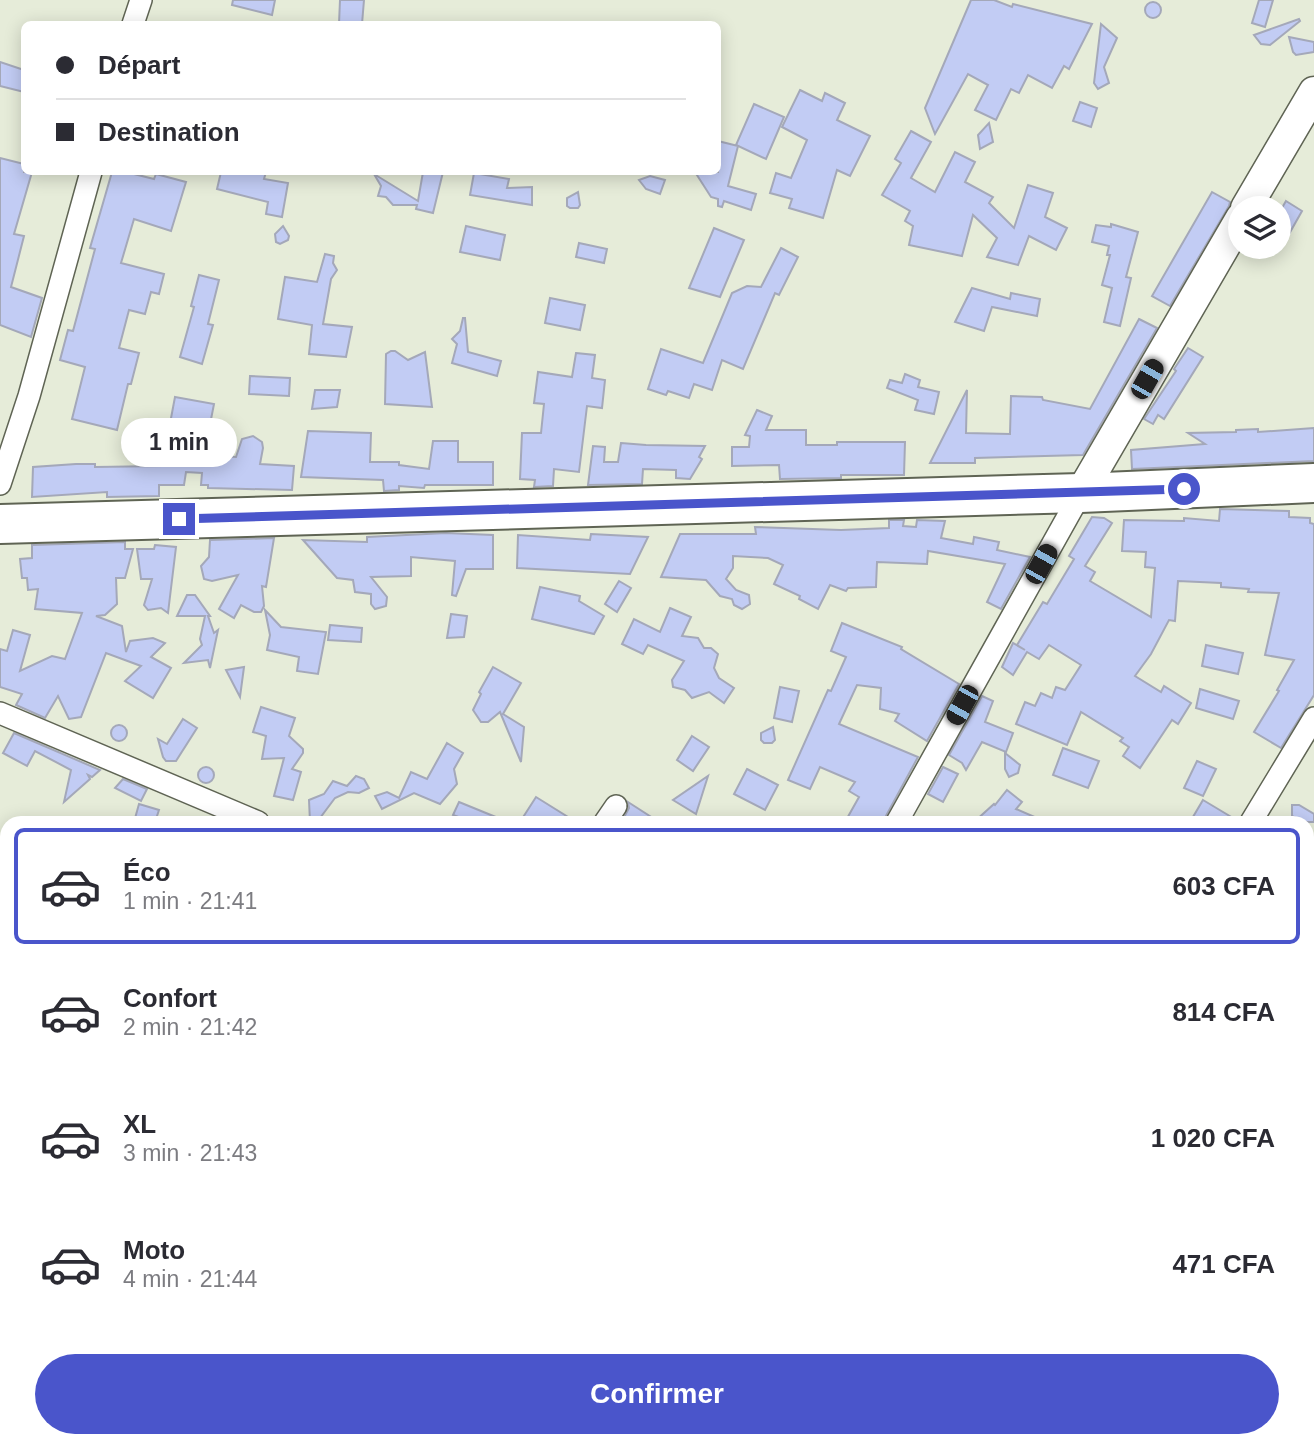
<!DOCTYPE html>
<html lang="fr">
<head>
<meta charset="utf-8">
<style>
  :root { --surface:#fff; --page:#f2f2f3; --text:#2b2b33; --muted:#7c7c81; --line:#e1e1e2; --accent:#4a55cb }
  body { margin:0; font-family:Helvetica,sans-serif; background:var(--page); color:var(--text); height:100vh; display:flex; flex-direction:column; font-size:26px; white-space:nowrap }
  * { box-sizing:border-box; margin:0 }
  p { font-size:23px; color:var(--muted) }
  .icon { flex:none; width:38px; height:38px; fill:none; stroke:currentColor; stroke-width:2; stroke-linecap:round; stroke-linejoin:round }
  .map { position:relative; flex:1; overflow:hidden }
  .drawer { position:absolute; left:0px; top:816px; width:1314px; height:632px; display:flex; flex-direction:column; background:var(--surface); border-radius:21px 21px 0 0; box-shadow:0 4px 18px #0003 }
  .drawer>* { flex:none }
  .guide { position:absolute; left:21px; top:21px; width:700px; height:154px; border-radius:10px; box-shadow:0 4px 18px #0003; display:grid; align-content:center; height:154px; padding:0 35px; background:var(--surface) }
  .buttons { position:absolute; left:1228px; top:196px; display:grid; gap:14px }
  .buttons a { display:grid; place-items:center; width:63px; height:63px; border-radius:50%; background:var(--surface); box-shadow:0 4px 18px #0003; font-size:35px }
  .end { position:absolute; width:32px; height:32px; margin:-16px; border:9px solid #4a55cb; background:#fff; box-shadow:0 0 0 4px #fff }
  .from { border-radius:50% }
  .bubble { position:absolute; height:49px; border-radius:24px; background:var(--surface); box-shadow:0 4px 18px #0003; font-size:23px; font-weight:700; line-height:49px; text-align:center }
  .car { position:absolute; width:21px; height:42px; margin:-21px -10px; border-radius:9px; box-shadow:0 0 5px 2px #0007; background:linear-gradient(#222 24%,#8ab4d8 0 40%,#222 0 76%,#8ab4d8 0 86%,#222 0) }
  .guide b { display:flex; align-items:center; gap:24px; height:66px; font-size:26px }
  .guide b+b { border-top:2px solid var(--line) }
  .guide i { width:18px; height:18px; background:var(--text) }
  ul { padding:12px 0 0; list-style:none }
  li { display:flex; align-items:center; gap:21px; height:116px; margin:0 14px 10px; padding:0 21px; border:4px solid transparent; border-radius:10px }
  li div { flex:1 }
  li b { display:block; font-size:26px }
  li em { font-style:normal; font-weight:700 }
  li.current { border-color:var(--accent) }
  li>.icon { width:63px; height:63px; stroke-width:1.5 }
  .cta { display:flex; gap:14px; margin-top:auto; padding:14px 35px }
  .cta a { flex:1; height:80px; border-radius:42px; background:var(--accent); color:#fff; font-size:28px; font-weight:700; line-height:80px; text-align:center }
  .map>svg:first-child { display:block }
</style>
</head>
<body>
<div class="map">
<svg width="1314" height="1446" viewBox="0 0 1314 1446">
  <rect width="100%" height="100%" fill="#e6ecd9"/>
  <g fill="#c2ccf4" stroke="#a4a8b9" stroke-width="2">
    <path d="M 233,0 L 275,0 L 272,15 L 232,5 Z"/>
    <path d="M 340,0 L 364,0 L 362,24 L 339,24 Z"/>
    <path d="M 971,0 L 994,0 L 1012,7 L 1013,4 L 1092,24 L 1069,69 L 1064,66 L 1052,88 L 1028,75 L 1019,93 L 1011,89 L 996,120 L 975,110 L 988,85 L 968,74 L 935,134 L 925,108 Z"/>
    <path d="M 1259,0 L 1273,0 L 1265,27 L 1252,23 Z"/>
    <circle cx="1153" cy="10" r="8"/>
    <path d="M 1299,19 L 1300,21 L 1270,45 L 1261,44 L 1254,35 Z"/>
    <path d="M 1101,24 L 1117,38 L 1104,67 L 1109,83 L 1098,89 L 1094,83 Z"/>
    <path d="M 1289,37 L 1314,42 L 1314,52 L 1296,55 L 1293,52 Z"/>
    <path d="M 0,62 L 24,70 L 24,92 L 0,86 Z"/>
    <path d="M 800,90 L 822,101 L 825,93 L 845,103 L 837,120 L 870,136 L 850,176 L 837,170 L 823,218 L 789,208 L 792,199 L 770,193 L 776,173 L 791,178 L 807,140 L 782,127 Z"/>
    <path d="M 1080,102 L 1097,108 L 1091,127 L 1073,121 Z"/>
    <path d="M 754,104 L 784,117 L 766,159 L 736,145 Z"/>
    <path d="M 989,123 L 993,142 L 980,149 L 978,135 Z"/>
    <path d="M 911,131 L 931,142 L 911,178 L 935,192 L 955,152 L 975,162 L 965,182 L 993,197 L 989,203 L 1014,228 L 1028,185 L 1053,193 L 1045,217 L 1067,228 L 1056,250 L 1029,236 L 1018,265 L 987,257 L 997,238 L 973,215 L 962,256 L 909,245 L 913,226 L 905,221 L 910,211 L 882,195 L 901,163 L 895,159 Z"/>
    <path d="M 718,141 L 738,146 L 728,186 L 756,194 L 751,210 L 724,201 L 722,207 L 718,206 L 718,199 L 711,197 L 695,172 L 718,172 Z"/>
    <path d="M 0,158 L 24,164 L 24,172 L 32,172 L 14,234 L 24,236 L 11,287 L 42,298 L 31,337 L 0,325 Z"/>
    <path d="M 112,172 L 126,172 L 154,179 L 156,174 L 186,182 L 171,231 L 134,219 L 121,263 L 164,274 L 159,294 L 151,292 L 145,314 L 129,310 L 119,348 L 139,353 L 131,384 L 128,384 L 117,430 L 72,419 L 85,367 L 60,360 L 68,330 L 73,331 L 95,249 L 90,248 Z"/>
    <path d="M 221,172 L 266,172 L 264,179 L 288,183 L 282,217 L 266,214 L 268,202 L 217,189 Z"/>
    <path d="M 423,172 L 443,172 L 433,213 L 416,209 L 417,205 L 393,205 L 386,197 L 378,196 L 381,186 L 374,174 L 418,201 Z"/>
    <path d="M 474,173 L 509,179 L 507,188 L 532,187 L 532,205 L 470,195 Z"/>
    <path d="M 650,176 L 665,180 L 660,194 L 646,189 L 639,180 Z"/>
    <path d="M 578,192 L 580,205 L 578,208 L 570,208 L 567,206 L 567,198 Z"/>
    <path d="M 1212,192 L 1230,202 L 1229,206 L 1170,306 L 1152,296 Z"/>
    <path d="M 1286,201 L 1302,211 L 1289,234 L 1279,228 L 1279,213 Z"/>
    <path d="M 1111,224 L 1138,232 L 1126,277 L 1131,278 L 1120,326 L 1104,322 L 1112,288 L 1102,285 L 1110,255 L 1107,255 L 1109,246 L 1092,242 L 1096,225 L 1111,227 Z"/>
    <path d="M 283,226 L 289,236 L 288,240 L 280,244 L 276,242 L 275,234 Z"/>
    <path d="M 466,226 L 505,235 L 500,260 L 460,252 Z"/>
    <path d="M 714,228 L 744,240 L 720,297 L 689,288 Z"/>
    <path d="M 579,243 L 607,249 L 604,263 L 576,257 Z"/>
    <path d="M 781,248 L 798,257 L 779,295 L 775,293 L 743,369 L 722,360 L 712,390 L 694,384 L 689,398 L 668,391 L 666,395 L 648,389 L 661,349 L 703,363 L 732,293 L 747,286 L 761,287 Z"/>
    <path d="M 325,254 L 334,256 L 333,263 L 337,270 L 331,279 L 323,324 L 352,327 L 346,357 L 309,354 L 312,325 L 278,319 L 285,277 L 317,282 Z"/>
    <path d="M 199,275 L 219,280 L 208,324 L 213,325 L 202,364 L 180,357 L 194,307 L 191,306 Z"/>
    <path d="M 972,288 L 1010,299 L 1011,293 L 1040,299 L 1037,316 L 992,307 L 984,331 L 955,322 Z"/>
    <path d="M 550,298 L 585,305 L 580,330 L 545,323 Z"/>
    <path d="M 463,318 L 465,318 L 468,352 L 501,361 L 497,376 L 452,363 L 457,344 L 452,339 L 460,331 Z"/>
    <path d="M 1139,319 L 1157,328 L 1083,455 L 975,458 L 975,463 L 930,463 L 967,390 L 966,433 L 1010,434 L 1011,396 L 1042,397 L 1043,400 L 1090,409 Z"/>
    <path d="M 1188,348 L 1203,357 L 1164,419 L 1158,415 L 1153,424 L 1144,419 L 1176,371 L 1174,369 Z"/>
    <path d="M 391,351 L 395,351 L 408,360 L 425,352 L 432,407 L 385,404 L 386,354 Z"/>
    <path d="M 576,353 L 595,355 L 592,378 L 605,380 L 602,408 L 587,406 L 579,472 L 554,469 L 553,486 L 534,487 L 535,480 L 520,479 L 522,433 L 541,433 L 544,404 L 534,403 L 538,372 L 572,377 Z"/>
    <path d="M 905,374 L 920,380 L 918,387 L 939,392 L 934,414 L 915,410 L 918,400 L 887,388 L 890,380 L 902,383 Z"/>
    <path d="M 250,376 L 290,378 L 289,396 L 249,394 Z"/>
    <path d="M 315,390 L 340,390 L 337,407 L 312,409 Z"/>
    <path d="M 175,397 L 214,404 L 204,455 L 236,457 L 242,439 L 253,436 L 262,442 L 263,448 L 260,464 L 294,466 L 292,490 L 208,488 L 208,485 L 201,485 L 202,473 L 186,472 L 184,485 L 159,485 L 159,496 L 107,497 L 107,492 L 32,497 L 33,467 L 76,464 L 95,464 L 95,467 L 162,466 Z"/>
    <path d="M 757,410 L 772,416 L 766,430 L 806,430 L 806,445 L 837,445 L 837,442 L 905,442 L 904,475 L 841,475 L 841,478 L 780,479 L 779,465 L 732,466 L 732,447 L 749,447 L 750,436 L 745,435 Z"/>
    <path d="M 1314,428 L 1314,461 L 1132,469 L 1131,450 L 1205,444 L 1188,433 L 1236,432 L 1236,430 L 1258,429 L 1258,432 Z"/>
    <path d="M 308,431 L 371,433 L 370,462 L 399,462 L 399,465 L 429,469 L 433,441 L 458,441 L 458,462 L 493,462 L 493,485 L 425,485 L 424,488 L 399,486 L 399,490 L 384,491 L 383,480 L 301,477 Z"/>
    <path d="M 621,443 L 646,445 L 705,446 L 699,457 L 702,459 L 690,479 L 676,478 L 676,470 L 643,469 L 642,484 L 588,485 L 593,446 L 605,447 L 604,462 L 618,462 Z"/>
    <path d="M 1220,509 L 1289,511 L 1289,517 L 1310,518 L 1310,523 L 1314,524 L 1314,695 L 1281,748 L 1254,732 L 1279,691 L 1277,690 L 1294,660 L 1265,655 L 1279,593 L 1248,592 L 1249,589 L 1221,587 L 1221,583 L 1178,581 L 1175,621 L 1169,620 L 1151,654 L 1135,676 L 1161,692 L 1164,686 L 1191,703 L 1178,724 L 1172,720 L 1140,768 L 1123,756 L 1129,747 L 1120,741 L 1123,738 L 1081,712 L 1067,745 L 1016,724 L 1025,702 L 1035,706 L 1041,693 L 1052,698 L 1056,687 L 1065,690 L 1081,665 L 1049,645 L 1039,659 L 1027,652 L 1013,675 L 1002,667 L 1013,643 L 1025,650 L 1017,645 L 1043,602 L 1047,604 L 1074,559 L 1069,556 L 1092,517 L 1104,518 L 1112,523 L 1085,566 L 1095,572 L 1090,581 L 1151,617 L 1155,568 L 1145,567 L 1146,552 L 1122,551 L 1124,520 L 1184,521 L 1184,518 L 1219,521 Z"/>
    <path d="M 889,520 L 904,520 L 903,526 L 916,527 L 917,520 L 945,521 L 941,538 L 973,544 L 974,537 L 999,542 L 997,550 L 1030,557 L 1001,609 L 987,602 L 1005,564 L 928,551 L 927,564 L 877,562 L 876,587 L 848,588 L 846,591 L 830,585 L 818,609 L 799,599 L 800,596 L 774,584 L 783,565 L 768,558 L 733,556 L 733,568 L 726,579 L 736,590 L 749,595 L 750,604 L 742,609 L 734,605 L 732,599 L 720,596 L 706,580 L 661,577 L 680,534 L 756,534 L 755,527 L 841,530 L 889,528 Z"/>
    <path d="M 446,533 L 493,535 L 493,569 L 466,569 L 456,596 L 452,595 L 455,561 L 411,557 L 411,576 L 371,577 L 387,597 L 386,606 L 375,609 L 371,604 L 371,594 L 355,592 L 353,580 L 337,578 L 303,540 L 367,542 L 367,537 Z"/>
    <path d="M 591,534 L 648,537 L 630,574 L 517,568 L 518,535 L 590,540 Z"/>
    <path d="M 274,538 L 266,587 L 262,586 L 264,606 L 261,612 L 254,612 L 241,605 L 234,618 L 219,609 L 238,575 L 212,581 L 204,579 L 201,566 L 209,557 L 210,540 Z"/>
    <path d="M 125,542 L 125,549 L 133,549 L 125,578 L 116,578 L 117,604 L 105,615 L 96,616 L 122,626 L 126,652 L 130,641 L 153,638 L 165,643 L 151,657 L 171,668 L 153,698 L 125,681 L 141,666 L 106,653 L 81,717 L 69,719 L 58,696 L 45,718 L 16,705 L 22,694 L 0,687 L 0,649 L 7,651 L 13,630 L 30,635 L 20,671 L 52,656 L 65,659 L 82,613 L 35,609 L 38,589 L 28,590 L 27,578 L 22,578 L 20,559 L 32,558 L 32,545 Z"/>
    <path d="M 155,545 L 176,547 L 168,613 L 161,608 L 148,610 L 144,605 L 152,579 L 141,579 L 137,549 L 154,549 Z"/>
    <path d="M 619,581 L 631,588 L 617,612 L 605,604 Z"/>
    <path d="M 540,587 L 580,596 L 579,601 L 604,616 L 594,634 L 532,619 Z"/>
    <path d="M 187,595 L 195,595 L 210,616 L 208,616 L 214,633 L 218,630 L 210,668 L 208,660 L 184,663 L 202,645 L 200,639 L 205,616 L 177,616 Z"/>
    <path d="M 670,608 L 691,617 L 682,636 L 698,638 L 704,648 L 711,648 L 718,654 L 714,668 L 719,678 L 734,688 L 724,703 L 709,692 L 692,698 L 685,690 L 673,687 L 672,680 L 684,661 L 648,645 L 643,654 L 622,644 L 634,619 L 660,632 Z"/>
    <path d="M 265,610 L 281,627 L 326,632 L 318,674 L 297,671 L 299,657 L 267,650 L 270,635 Z"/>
    <path d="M 451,614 L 467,616 L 464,637 L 447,638 Z"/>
    <path d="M 842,623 L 902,647 L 901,649 L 959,684 L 927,741 L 895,721 L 899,714 L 880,709 L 881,688 L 857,685 L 839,724 L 918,757 L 886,816 L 884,822 L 845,822 L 859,797 L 849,791 L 855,782 L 820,767 L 810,789 L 788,780 L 828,690 L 831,691 L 846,657 L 831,651 Z"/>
    <path d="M 330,625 L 362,628 L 361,642 L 328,640 Z"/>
    <path d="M 1206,645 L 1243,653 L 1238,674 L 1202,666 Z"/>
    <path d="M 244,667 L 240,697 L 226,670 Z"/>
    <path d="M 493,667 L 521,683 L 503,714 L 524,727 L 521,762 L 500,712 L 488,722 L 481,722 L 473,710 L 481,694 L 479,692 Z"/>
    <path d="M 780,687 L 799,691 L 792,722 L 774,718 Z"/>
    <path d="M 1200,689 L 1239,701 L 1233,719 L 1196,708 Z"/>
    <path d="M 982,696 L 993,701 L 985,722 L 1013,733 L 1006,752 L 982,742 L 966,770 L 962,763 L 949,755 Z"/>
    <path d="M 261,707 L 295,718 L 289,736 L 303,749 L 303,753 L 292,769 L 301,772 L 293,800 L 274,796 L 284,758 L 262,759 L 266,736 L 253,732 Z"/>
    <path d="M 183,719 L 197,728 L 176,761 L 166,761 L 163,757 L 158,739 L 167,744 Z"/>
    <circle cx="119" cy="733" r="8"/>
    <path d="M 773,727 L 775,740 L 772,743 L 764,743 L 761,740 L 761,733 Z"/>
    <path d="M 14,733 L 100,770 L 92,777 L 88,775 L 90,779 L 64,802 L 71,770 L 35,751 L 27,766 L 3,753 Z"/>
    <path d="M 692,736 L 709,747 L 693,771 L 677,760 Z"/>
    <path d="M 447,743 L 463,753 L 454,769 L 457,784 L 440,804 L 414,793 L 382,809 L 375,796 L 387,792 L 399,798 L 411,772 L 427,779 Z"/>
    <path d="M 1063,748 L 1099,761 L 1088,788 L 1053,775 Z"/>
    <path d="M 1005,753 L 1020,765 L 1018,773 L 1009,777 L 1005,769 Z"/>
    <path d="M 1197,761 L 1216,769 L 1203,796 L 1184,788 Z"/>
    <circle cx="206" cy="775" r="8"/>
    <path d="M 943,767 L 958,774 L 943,802 L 928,794 Z"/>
    <path d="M 747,769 L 778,785 L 765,810 L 734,794 Z"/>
    <path d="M 356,776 L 364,779 L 369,788 L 359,793 L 348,792 L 335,798 L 317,822 L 310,822 L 309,800 L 324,794 L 333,781 L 347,786 Z"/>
    <path d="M 708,776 L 696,814 L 673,800 Z"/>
    <path d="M 123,779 L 147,789 L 141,801 L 115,788 Z"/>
    <path d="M 1007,790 L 1022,802 L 1016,809 L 1046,822 L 974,822 L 994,804 L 995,805 Z"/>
    <path d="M 536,797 L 576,822 L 520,822 Z"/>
    <path d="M 1203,800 L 1238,821 L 1238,822 L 1190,822 Z"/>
    <path d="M 459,802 L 508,822 L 472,822 L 453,815 Z"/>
    <path d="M 628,802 L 659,822 L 625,822 L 622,821 L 629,808 Z"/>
    <path d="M 139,804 L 159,810 L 155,822 L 134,822 Z"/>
    <path d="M 1292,805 L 1299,805 L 1314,814 L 1314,822 L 1303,822 L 1292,816 Z"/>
  </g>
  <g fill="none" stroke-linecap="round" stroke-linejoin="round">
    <defs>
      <g id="street">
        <path d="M 133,24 L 141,0"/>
        <path d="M 0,484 L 29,396 L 91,172"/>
        <path d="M 0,713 L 258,822"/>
        <path d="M 605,822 L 616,806"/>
        <path d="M 897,822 L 1081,493"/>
        <path d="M 1251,822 L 1314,718"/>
        <path d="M 1307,1163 L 1314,1150"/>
        <path d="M 0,1169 L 7,1173"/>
        <path d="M 1307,1248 L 1314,1251"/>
        <path d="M 532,1440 L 543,1446"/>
        <path d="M 312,1446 L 315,1440"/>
        <path d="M 883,1446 L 886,1440"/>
        <path d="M 1164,1446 L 1166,1440"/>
      </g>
      <g id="secondary">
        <path d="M 1246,208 L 1314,92"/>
        <path d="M 1081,493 L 1241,218"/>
      </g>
      <path id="highway" d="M 0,524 L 1081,493 L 1314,483"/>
    </defs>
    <use href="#street" stroke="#5f6454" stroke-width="24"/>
    <use href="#secondary" stroke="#5f6454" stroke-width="33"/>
    <use href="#highway" stroke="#5f6454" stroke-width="42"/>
    <use href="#street" stroke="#fff" stroke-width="21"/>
    <use href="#secondary" stroke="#fff" stroke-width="30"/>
    <use href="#highway" stroke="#fff" stroke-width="38"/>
  </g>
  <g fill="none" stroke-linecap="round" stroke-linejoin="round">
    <path stroke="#4a55cb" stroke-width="9" d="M 179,519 L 1184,489"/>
  </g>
</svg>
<div class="buttons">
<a><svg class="icon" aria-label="layers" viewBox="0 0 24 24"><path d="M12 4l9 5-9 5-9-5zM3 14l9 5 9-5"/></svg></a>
</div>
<i class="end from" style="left:1184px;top:489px"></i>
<i class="end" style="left:179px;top:519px"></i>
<div class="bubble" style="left:121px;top:418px;width:116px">1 min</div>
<i class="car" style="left:1147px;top:379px;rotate:30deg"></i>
<i class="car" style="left:1041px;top:564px;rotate:29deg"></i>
<i class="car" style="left:962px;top:705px;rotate:209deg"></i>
<div class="guide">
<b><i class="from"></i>Départ</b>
<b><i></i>Destination</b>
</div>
<section class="drawer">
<ul>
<li class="current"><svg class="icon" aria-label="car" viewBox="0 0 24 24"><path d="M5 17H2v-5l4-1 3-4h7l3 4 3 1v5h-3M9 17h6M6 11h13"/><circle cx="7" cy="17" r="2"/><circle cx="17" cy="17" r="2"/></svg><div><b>Éco</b><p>1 min · 21:41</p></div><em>603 CFA</em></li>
<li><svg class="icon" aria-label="car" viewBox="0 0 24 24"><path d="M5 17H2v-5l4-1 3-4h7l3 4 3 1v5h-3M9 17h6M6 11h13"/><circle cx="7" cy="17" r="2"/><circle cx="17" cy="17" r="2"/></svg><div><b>Confort</b><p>2 min · 21:42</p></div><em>814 CFA</em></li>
<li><svg class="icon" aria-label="car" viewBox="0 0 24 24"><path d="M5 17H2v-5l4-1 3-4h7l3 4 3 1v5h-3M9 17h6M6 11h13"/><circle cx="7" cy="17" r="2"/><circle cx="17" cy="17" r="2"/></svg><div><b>XL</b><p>3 min · 21:43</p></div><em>1 020 CFA</em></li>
<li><svg class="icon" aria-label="car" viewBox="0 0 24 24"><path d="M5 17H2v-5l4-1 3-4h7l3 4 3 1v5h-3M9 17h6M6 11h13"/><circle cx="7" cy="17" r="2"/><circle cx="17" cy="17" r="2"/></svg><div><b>Moto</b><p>4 min · 21:44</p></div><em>471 CFA</em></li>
</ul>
<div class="cta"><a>Confirmer</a></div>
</section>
</div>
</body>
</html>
